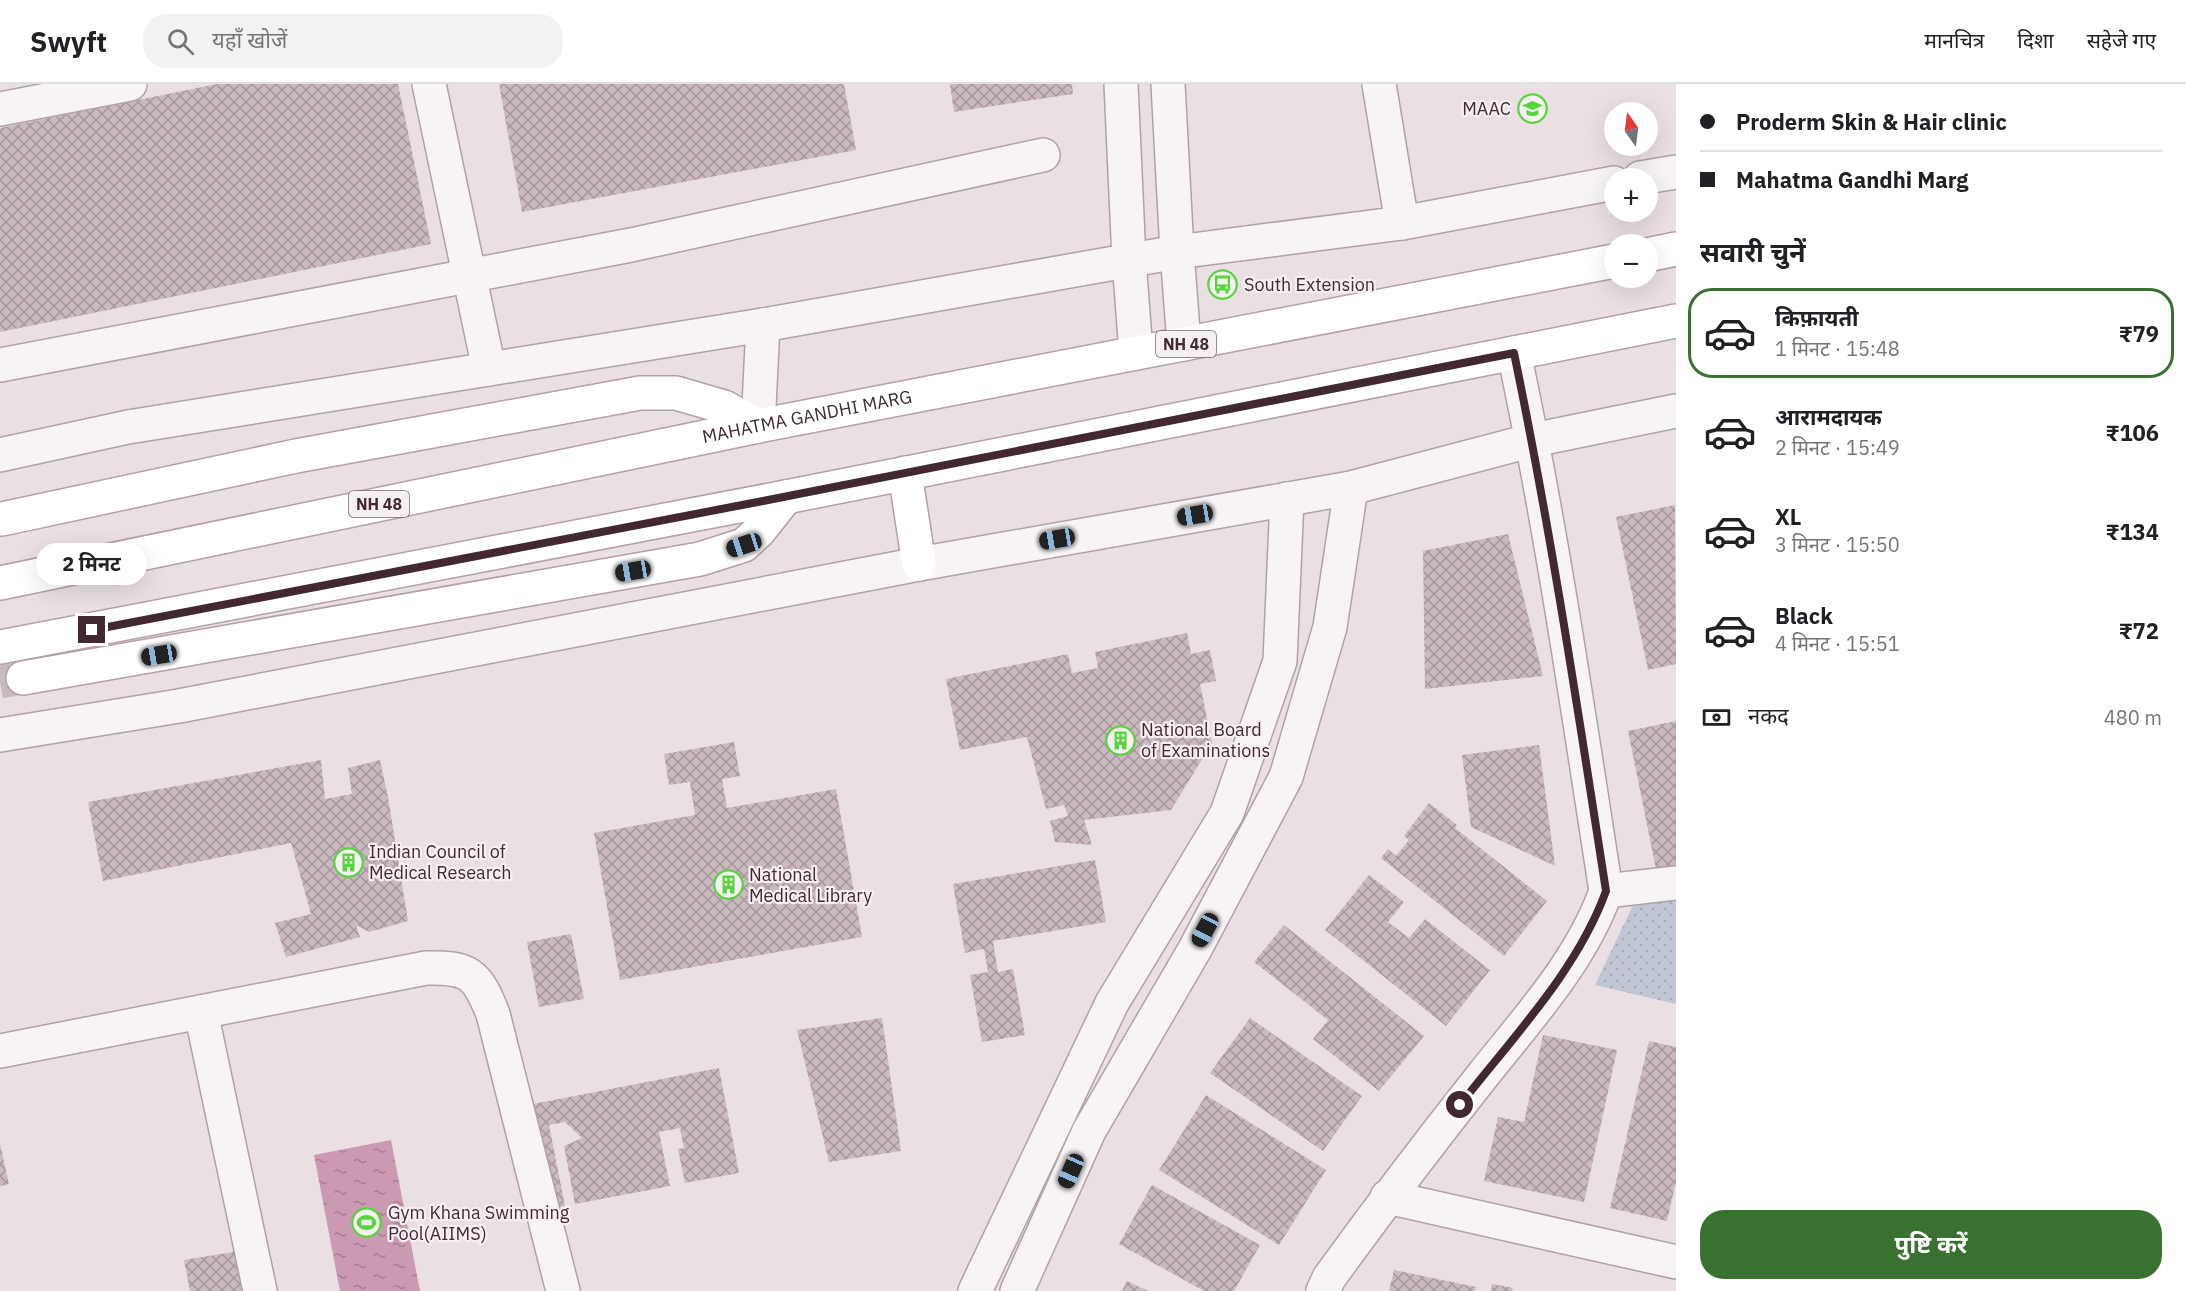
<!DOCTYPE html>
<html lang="hi">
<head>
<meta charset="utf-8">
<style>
  :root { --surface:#fff; --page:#f2f2f2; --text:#202124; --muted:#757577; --line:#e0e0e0; --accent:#397230 }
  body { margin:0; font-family:"IBM Plex Sans","Noto Sans Devanagari",sans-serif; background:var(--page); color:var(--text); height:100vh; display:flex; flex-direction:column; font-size:22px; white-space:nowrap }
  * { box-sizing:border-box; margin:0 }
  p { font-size:20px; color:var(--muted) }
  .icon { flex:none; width:33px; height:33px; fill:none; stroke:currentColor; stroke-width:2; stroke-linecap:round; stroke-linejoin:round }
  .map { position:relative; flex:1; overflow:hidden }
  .sheet { display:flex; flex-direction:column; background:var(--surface); width:510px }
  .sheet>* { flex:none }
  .top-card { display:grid; align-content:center; height:132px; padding:0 24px; background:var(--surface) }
  .needle { width:39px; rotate:346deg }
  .controls { position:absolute; left:1604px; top:18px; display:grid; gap:12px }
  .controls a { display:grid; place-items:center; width:54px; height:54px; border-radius:50%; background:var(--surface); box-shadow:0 6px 24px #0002; font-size:30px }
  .end { position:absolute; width:27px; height:27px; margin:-14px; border:8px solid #422832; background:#fff; box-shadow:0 0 0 3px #fff }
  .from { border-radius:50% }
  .bubble { position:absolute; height:42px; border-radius:21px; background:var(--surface); box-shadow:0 6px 24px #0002; font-size:20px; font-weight:700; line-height:42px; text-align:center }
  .car { position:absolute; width:18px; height:36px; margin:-18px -9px; border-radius:8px; box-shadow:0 0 4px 2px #0007; background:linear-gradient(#222 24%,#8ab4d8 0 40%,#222 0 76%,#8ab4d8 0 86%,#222 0) }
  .top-card b { display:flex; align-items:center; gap:21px; height:57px; font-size:22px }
  .top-card b+b { border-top:2px solid var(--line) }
  .top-card i { width:15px; height:15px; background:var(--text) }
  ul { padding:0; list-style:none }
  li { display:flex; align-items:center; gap:18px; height:90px; margin:0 12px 9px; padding:0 12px; border:3px solid transparent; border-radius:24px }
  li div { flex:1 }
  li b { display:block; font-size:22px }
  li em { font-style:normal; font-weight:700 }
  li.selected { border-color:var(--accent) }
  li>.icon { width:54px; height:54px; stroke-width:1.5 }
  h2 { padding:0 24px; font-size:27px; line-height:72px }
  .pay { display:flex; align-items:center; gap:15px; height:66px; padding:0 24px; font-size:22px }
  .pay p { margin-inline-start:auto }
  .primary-button { display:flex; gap:12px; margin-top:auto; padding:12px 24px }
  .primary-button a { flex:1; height:69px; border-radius:24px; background:var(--accent); color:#fff; font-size:24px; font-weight:700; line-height:69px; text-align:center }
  header { display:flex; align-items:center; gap:36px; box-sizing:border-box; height:84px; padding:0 30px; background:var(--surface); border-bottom:2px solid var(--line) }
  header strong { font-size:28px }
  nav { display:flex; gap:33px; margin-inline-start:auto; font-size:21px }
  .search { width:420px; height:54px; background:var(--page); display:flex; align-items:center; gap:15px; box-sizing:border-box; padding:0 21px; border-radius:24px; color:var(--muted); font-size:22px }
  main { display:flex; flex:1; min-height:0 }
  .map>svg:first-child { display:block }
</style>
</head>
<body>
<header>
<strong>Swyft</strong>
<div class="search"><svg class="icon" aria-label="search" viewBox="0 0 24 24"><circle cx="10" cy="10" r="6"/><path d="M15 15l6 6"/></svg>यहाँ खोजें</div>
<nav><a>मानचित्र</a><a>दिशा</a><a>सहेजे गए</a></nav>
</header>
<main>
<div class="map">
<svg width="1676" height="1207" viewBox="0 0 1676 1207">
  <defs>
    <pattern id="park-dots" width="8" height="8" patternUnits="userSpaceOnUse" patternTransform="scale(1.5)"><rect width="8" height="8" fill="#c0c6d4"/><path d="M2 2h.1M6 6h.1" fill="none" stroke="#a6aab6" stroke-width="1.8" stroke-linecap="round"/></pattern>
    <pattern id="water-ripples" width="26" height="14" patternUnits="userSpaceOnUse" patternTransform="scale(1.5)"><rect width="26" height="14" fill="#cc99b2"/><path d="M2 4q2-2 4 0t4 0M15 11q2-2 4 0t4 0" fill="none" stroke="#a77d91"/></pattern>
    <pattern id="building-cross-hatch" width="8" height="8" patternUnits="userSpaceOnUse" patternTransform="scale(1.5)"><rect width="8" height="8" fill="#cabac0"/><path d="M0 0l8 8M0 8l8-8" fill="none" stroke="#a6979d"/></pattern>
  </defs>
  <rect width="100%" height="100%" fill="#eae0e4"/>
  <path fill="url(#park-dots)" d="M 1676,813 L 1676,920 L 1595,901 L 1635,817 Z"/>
  <path fill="url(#water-ripples)" d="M 391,1056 L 420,1207 L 340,1207 L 314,1071 Z"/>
  <g fill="url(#building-cross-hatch)">
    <path d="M 217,0 L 398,0 L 431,160 L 0,248 L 0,44 Z"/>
    <path d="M 499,0 L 844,0 L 856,66 L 522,128 Z"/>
    <path d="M 950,0 L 1072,0 L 1073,10 L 954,28 Z"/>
    <path d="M 1675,421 L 1676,580 L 1648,586 L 1616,433 Z"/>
    <path d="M 1508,450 L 1543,592 L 1425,605 L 1423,467 Z"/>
    <path d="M 1187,549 L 1191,570 L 1210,566 L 1216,597 L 1200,600 L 1212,659 L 1171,726 L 1084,736 L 1092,761 L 1055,758 L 1050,737 L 1068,732 L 1064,721 L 1046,725 L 1027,653 L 960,666 L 946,595 L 1068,570 L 1072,589 L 1098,584 L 1095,568 Z"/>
    <path d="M 1676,637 L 1676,786 L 1657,790 L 1628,647 Z"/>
    <path d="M 734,658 L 740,692 L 722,695 L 727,724 L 836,705 L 862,853 L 620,896 L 594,749 L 695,731 L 690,698 L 669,701 L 664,670 Z"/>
    <path d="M 1539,661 L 1555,782 L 1471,743 L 1462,671 Z"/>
    <path d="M 321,676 L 325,715 L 352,710 L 348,684 L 380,676 L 388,713 L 408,837 L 369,848 L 356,841 L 360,853 L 286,873 L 275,839 L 311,830 L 291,759 L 103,797 L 88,718 Z"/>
    <path d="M 1429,719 L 1457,741 L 1455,744 L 1547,817 L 1504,872 L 1381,774 L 1388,765 L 1396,772 L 1409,756 L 1404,752 Z"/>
    <path d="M 1095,776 L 1106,838 L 993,857 L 998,888 L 1013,885 L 1025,951 L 982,958 L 970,891 L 988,888 L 984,865 L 965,869 L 953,800 Z"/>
    <path d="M 1369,791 L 1404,818 L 1388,838 L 1409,854 L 1425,835 L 1490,886 L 1446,942 L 1325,846 Z"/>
    <path d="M 1284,841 L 1424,952 L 1379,1007 L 1313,955 L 1328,936 L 1254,878 Z"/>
    <path d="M 571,850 L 584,915 L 539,923 L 527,858 Z"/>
    <path d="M 882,934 L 901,1067 L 829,1078 L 797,946 Z"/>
    <path d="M 1250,934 L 1362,1012 L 1323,1067 L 1210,989 Z"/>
    <path d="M 1543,951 L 1617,966 L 1584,1118 L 1484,1097 L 1498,1033 L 1524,1038 Z"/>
    <path d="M 1649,957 L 1676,963 L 1676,1098 L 1667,1137 L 1610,1124 Z"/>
    <path d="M 719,984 L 739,1089 L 685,1099 L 678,1065 L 684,1064 L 680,1044 L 659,1048 L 670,1102 L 575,1120 L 564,1062 L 582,1054 L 565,1038 L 549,1041 L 565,1122 L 543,1126 L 523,1022 Z"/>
    <path d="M 1206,1011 L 1326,1086 L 1279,1161 L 1159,1086 Z"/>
    <path d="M 0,1060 L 9,1100 L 0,1102 Z"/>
    <path d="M 1152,1101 L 1260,1161 L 1234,1207 L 1204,1207 L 1119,1160 Z"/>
    <path d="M 239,1167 L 246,1207 L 190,1207 L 184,1176 Z"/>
    <path d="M 1394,1186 L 1476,1203 L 1475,1207 L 1389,1207 Z"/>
    <path d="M 1127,1197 L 1148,1207 L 1122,1207 Z"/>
    <path d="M 1492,1200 L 1513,1204 L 1512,1207 L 1491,1207 Z"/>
  </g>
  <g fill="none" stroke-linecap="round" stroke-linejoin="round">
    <path stroke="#c8bbc0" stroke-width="33" stroke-dasharray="33 16" stroke-linecap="butt" d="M 0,598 L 23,594"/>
    <defs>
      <g id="minor">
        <path d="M 429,0 L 489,285"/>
        <path d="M 1121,0 L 1129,176 L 1136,269"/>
        <path d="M 1168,0 L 1177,168 L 1184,260"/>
        <path d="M 1379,0 L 1402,139"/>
        <path d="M 0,25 L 130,0"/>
        <path d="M 1640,94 L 1676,88"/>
        <path d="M 1514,269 C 1552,447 1578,627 1606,807"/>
        <path d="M 0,281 L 631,161 L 1043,71"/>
        <path d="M 758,342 L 763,241"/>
        <path d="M 0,371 L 128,343 L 763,241 L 1177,168 L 1402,139 L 1614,99"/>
        <path d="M 0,651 L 179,622 L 919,480 L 1351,404 L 1533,356 L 1676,327"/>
        <path d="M 201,928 L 260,1207"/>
        <path d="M 0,967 L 426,884 C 470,883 477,890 493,930 L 563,1207"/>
        <path d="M 1387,1113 L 1676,1178"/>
        <path d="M 975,1207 L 1112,919 L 1227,729 L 1280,577 L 1287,415"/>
        <path d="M 1017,1207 L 1089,1047 L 1195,865 L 1286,693 L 1330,543 L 1351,404"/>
        <path d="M 1323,1207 L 1329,1194 C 1379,1125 1430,1058 1483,991 C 1529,933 1581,877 1606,807 L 1676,799"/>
      </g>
      <g id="major">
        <path d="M 1647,171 L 1676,165"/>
        <path d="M 905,389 L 919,480"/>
        <path d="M 2,435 L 296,372 L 640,309 L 676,309 L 724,323 L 758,342"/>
        <path id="s1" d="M 0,499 L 758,342 L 1614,177"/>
        <path d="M 0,563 L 786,413 L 1676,237"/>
        <path d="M 23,594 L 700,475 L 744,461 L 759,447 L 786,413"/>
      </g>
    </defs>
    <use href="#minor" stroke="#b1a1a7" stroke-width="36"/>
    <use href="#major" stroke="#b69ea8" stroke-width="36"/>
    <use href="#minor" stroke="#f8f3f5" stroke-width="33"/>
    <use href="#major" stroke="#fff" stroke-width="33"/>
  </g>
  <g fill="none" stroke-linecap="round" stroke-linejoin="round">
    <path stroke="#422832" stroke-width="8" d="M 92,546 L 763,417 L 1514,269 C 1551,447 1578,627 1606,807 C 1577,887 1512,954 1460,1021"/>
  </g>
  <defs>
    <symbol id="school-ring" viewBox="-11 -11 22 22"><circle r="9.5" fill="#f7f0f3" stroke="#57d53e" stroke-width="1.5"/><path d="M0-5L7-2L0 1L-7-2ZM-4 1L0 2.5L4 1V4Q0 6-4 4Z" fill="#57d53e"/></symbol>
    <symbol id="bus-ring" viewBox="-11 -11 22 22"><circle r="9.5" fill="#f7f0f3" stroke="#57d53e" stroke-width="1.5"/><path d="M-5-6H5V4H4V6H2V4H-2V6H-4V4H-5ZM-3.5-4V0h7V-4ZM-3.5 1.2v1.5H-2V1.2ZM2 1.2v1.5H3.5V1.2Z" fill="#57d53e"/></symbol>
    <symbol id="building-ring" viewBox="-11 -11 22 22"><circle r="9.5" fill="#f7f0f3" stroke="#57d53e" stroke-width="1.5"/><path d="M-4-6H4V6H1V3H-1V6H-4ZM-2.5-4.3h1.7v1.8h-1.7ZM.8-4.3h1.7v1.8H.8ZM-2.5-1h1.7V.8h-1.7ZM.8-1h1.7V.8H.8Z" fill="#57d53e"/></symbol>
    <symbol id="stadium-ring" viewBox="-11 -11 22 22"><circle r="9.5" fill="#f7f0f3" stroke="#57d53e" stroke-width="1.5"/><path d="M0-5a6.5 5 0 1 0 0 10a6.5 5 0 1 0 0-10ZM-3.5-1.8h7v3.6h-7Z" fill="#57d53e"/></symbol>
  </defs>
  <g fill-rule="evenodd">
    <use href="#school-ring" x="1516" y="8" width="33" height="33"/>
    <use href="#bus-ring" x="1206" y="184" width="33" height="33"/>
    <use href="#building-ring" x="1104" y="640" width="33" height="33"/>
    <use href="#building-ring" x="332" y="762" width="33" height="33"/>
    <use href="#building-ring" x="712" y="784" width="33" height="33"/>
    <use href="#stadium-ring" x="350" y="1122" width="33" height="33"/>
  </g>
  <g text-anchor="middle" stroke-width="4.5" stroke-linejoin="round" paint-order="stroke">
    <g fill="#f7f0f3" stroke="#78646c" stroke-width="1.5">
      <rect x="1156" y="247" width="60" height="26" rx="4.5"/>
      <rect x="349" y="407" width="60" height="26" rx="4.5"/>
    </g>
    <g font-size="16" font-weight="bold" fill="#422832">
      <text x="1186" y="266">NH 48</text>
      <text x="379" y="426">NH 48</text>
    </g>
    <g font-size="18" fill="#422832" stroke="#f7f0f3" text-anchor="start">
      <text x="1511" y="31" text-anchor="end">MAAC</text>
      <text x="1244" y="207">South Extension</text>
      <text x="1141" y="652">National Board<tspan x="1141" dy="21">of Examinations</tspan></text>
      <text x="369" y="774">Indian Council of<tspan x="369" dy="21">Medical Research</tspan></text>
      <text x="749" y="797">National<tspan x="749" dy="21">Medical Library</tspan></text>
      <text x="388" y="1135">Gym Khana Swimming<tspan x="388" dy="21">Pool(AIIMS)</tspan></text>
    </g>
    <g font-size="18" fill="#422832" stroke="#f7f0f3">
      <text dy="6" stroke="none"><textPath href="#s1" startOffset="824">MAHATMA GANDHI MARG</textPath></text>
    </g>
  </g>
</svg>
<div class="controls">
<a><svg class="needle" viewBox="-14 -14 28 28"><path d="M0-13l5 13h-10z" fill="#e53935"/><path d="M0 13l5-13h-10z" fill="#757577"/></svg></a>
<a>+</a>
<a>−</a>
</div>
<i class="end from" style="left:1460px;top:1021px"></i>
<i class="end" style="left:92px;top:546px"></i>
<div class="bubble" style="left:36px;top:459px;width:111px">2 मिनट</div>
<i class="car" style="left:1195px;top:431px;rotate:260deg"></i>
<i class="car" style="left:1057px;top:455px;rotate:260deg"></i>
<i class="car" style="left:744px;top:461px;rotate:252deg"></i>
<i class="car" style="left:633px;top:487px;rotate:260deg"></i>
<i class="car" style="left:159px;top:571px;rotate:260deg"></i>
<i class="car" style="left:1205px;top:846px;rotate:208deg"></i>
<i class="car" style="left:1071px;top:1087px;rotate:204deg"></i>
</div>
<section class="sheet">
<div class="top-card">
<b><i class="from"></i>Proderm Skin &amp; Hair clinic</b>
<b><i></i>Mahatma Gandhi Marg</b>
</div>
<h2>सवारी चुनें</h2>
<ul>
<li class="selected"><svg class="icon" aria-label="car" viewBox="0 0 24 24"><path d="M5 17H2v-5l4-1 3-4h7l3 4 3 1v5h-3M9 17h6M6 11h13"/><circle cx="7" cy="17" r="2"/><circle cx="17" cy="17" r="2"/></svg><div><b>किफ़ायती</b><p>1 मिनट · 15:48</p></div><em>₹79</em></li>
<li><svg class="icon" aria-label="car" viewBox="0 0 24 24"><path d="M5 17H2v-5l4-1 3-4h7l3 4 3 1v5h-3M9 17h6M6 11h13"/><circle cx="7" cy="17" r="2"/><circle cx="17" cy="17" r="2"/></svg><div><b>आरामदायक</b><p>2 मिनट · 15:49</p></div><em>₹106</em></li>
<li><svg class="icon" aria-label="car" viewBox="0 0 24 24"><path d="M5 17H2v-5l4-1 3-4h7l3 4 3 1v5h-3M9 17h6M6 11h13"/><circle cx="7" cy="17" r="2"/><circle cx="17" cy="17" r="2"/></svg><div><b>XL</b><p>3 मिनट · 15:50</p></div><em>₹134</em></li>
<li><svg class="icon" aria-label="car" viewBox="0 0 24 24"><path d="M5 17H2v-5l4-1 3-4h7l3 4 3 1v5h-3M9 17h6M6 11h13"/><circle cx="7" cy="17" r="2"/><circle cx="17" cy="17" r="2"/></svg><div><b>Black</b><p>4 मिनट · 15:51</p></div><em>₹72</em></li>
</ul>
<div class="pay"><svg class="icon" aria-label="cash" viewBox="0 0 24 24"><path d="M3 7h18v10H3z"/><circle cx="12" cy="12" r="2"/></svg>नकद<p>480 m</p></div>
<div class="primary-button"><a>पुष्टि करें</a></div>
</section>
</main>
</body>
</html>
